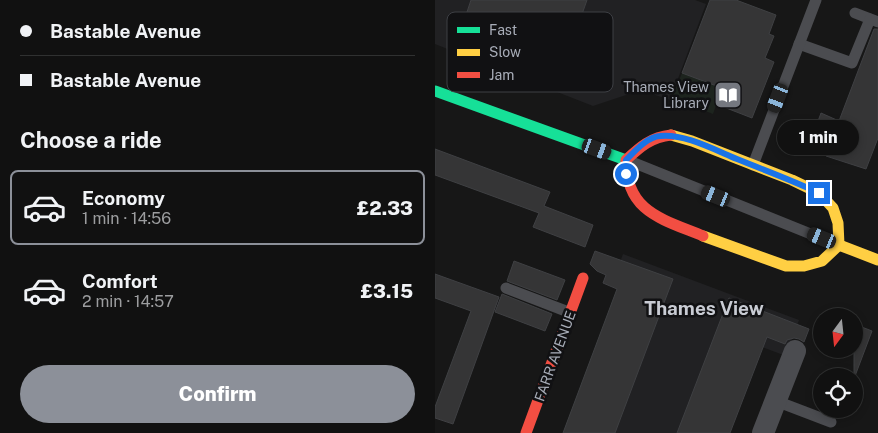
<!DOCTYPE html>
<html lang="en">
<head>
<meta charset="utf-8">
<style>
  :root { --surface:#111; --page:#1a1a1a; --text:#f1f3f6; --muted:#9c9d9f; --line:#303131; --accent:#8c9099 }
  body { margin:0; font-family:"Public Sans",sans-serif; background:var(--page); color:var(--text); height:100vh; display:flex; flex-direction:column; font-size:19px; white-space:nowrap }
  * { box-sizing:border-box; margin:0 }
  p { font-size:16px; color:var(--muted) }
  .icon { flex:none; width:28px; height:28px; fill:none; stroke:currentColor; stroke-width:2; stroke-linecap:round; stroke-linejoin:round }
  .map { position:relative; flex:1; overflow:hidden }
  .panel { display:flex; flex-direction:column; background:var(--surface); width:435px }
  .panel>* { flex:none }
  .banner { display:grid; align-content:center; height:110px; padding:0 20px; background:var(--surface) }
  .needle { width:32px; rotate:195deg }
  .controls { position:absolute; left:378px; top:308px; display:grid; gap:10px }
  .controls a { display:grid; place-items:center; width:50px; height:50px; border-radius:50%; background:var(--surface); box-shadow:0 2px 8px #0003,0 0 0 1px var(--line); font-size:25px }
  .end { position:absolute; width:22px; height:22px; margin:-11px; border:6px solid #1a73e8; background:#fff; box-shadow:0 0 0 2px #fff }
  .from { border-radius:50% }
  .bubble { position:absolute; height:35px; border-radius:18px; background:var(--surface); box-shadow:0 2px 8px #0003,0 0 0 1px var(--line); font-size:16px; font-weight:800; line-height:35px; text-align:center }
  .car { position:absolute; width:15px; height:30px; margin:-15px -8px; border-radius:6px; box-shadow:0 0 4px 1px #0007; background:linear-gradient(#222 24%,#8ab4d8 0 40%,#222 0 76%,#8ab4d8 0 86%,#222 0) }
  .banner b { display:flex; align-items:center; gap:18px; height:48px; font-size:19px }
  .banner b+b { border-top:1px solid var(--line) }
  .banner i { width:12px; height:12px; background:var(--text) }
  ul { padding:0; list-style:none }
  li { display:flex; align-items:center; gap:15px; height:75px; margin:0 10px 8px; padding:0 10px; border:2px solid transparent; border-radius:8px }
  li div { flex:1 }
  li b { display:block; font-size:19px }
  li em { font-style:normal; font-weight:800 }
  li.selected { border-color:var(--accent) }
  li>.icon { width:45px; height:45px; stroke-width:1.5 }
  h2 { padding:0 20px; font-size:22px; line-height:60px }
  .primary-button { display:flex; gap:10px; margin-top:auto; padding:10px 20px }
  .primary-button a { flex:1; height:58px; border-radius:30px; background:var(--accent); color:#fff; font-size:20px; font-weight:800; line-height:58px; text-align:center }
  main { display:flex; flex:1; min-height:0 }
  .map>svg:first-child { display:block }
</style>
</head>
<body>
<main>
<section class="panel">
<div class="banner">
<b><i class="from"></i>Bastable Avenue</b>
<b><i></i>Bastable Avenue</b>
</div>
<h2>Choose a ride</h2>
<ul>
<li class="selected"><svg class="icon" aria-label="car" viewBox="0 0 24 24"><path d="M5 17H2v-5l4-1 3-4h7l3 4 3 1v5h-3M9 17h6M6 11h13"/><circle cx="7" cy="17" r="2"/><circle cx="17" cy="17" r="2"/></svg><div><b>Economy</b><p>1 min · 14:56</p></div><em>£2.33</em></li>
<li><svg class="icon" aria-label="car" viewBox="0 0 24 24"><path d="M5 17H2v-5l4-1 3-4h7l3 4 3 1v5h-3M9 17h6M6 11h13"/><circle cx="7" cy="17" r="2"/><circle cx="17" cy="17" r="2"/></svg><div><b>Comfort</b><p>2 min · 14:57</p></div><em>£3.15</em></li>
</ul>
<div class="primary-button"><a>Confirm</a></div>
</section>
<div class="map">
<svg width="443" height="433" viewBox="0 0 443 433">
  <rect width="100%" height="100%" fill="#171717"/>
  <g fill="#212123">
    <path d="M 0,0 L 260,0 L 271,4 L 235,100 L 206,90 L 158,106 L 0,44 Z"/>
    <path d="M 188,254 L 364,320 L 351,356 L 311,341 L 276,433 L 148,433 L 199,294 L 176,286 Z"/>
  </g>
  <path fill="#1d241e" d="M 247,73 L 287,88 L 278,114 L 237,98 Z"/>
  <g fill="#353536" stroke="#3f4043">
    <path d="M 36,0 L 152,0 L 130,62 L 27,27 Z"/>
    <path d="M 275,0 L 301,0 L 341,15 L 334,34 L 339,36 L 330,58 L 339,62 L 317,118 L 281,104 L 287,88 L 247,73 Z"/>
    <path d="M 439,29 L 443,29 L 443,138 L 431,169 L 391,156 L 393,149 L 375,143 L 386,113 L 404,121 Z"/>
    <path d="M 0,149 L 115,192 L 109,206 L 158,225 L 150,247 L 98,227 L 104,213 L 0,175 Z"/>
    <path d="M 160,251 L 238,279 L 180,433 L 128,433 L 182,289 L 168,283 L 171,275 L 162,271 L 155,264 Z"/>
    <path d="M 79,261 L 130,280 L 122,300 L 72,281 Z"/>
    <path d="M 0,274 L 64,297 L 18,424 L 0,418 L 0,407 L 36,311 L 0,298 Z"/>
    <path d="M 67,294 L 117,314 L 110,331 L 60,312 Z"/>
    <path d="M 294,298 L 374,329 L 369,342 L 364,339 L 359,338 L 352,340 L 350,344 L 332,337 L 295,433 L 242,433 Z"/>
    <path d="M 419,324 L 437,331 L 420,376 L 419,376 Z"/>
  </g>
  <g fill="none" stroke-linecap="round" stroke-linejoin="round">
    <g stroke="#4b4c50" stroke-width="11">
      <path d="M 420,13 L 443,22"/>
      <path d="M 364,44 L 417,63 L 435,19"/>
      <path d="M 192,160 L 403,245"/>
      <path d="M 318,165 L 381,0"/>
      <path d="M 71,288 L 136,313"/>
      <path d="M 341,401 L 396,422"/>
    </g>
    <path stroke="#4b4c50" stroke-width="22" d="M 328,433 L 360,351"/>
    <path stroke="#16e098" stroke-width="11" d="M 0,91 L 191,160"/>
    <g stroke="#ffcf43" stroke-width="11">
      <path d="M 236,135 L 257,141 L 357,180 L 384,193 L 398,208 L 403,223 L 404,245 L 387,261 L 369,266 L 351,266 L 268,236"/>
      <path d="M 404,245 L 443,260"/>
    </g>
    <g stroke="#f24e42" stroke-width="11">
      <path d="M 236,135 C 216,137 205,147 191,160 C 191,212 227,219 268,236"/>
      <path d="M 91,433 L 148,278"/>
    </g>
  </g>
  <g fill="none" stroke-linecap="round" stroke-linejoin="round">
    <path stroke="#1a73e8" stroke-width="6" d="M 191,174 L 191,160 C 200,151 212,137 225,136 C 248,133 280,150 302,159 C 329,170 357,180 384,193"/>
  </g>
  <defs>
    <symbol id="library-square" viewBox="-11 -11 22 22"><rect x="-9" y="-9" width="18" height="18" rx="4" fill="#757880" stroke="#111113"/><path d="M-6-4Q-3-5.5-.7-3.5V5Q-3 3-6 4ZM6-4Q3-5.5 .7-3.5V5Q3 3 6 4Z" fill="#fff"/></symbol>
  </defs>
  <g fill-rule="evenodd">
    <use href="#library-square" x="277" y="79" width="32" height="32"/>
  </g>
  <g text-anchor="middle" stroke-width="5" stroke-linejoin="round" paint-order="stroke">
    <g font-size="14" fill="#a8adb8" stroke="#111113" text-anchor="end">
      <text x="274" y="92">Thames View<tspan x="274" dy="16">Library</tspan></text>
    </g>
    <g font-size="14" fill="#a8adb8" stroke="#111113">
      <text transform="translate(120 356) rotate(-70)" y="5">FARR AVENUE</text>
    </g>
    <g font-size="19" font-weight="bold" fill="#c9ccd4" stroke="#111113">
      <text x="269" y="315">Thames View</text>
    </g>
  </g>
  <rect x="12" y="12" width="166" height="80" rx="8" fill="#111113" stroke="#3e4045" stroke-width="1"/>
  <rect x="22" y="27" width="23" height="6" fill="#16e098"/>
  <rect x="22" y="49" width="23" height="7" fill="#ffcf43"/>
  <rect x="22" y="72" width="23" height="6" fill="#f24e42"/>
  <g font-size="14" fill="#a8adb8">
    <text x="54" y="35">Fast</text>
    <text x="54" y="57">Slow</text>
    <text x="54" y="80">Jam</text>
  </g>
</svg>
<div class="controls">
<a><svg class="needle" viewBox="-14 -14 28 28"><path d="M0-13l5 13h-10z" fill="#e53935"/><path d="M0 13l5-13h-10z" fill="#9c9d9f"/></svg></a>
<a><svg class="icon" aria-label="locate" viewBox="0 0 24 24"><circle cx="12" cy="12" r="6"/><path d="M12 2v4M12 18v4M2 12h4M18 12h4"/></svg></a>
</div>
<i class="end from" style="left:191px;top:174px"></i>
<i class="end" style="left:384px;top:193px"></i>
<div class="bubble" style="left:342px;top:120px;width:82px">1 min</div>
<i class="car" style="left:343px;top:98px;rotate:201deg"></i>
<i class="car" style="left:162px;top:149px;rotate:110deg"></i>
<i class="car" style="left:281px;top:196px;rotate:292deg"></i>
<i class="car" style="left:387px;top:238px;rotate:292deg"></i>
</div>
</main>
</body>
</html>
